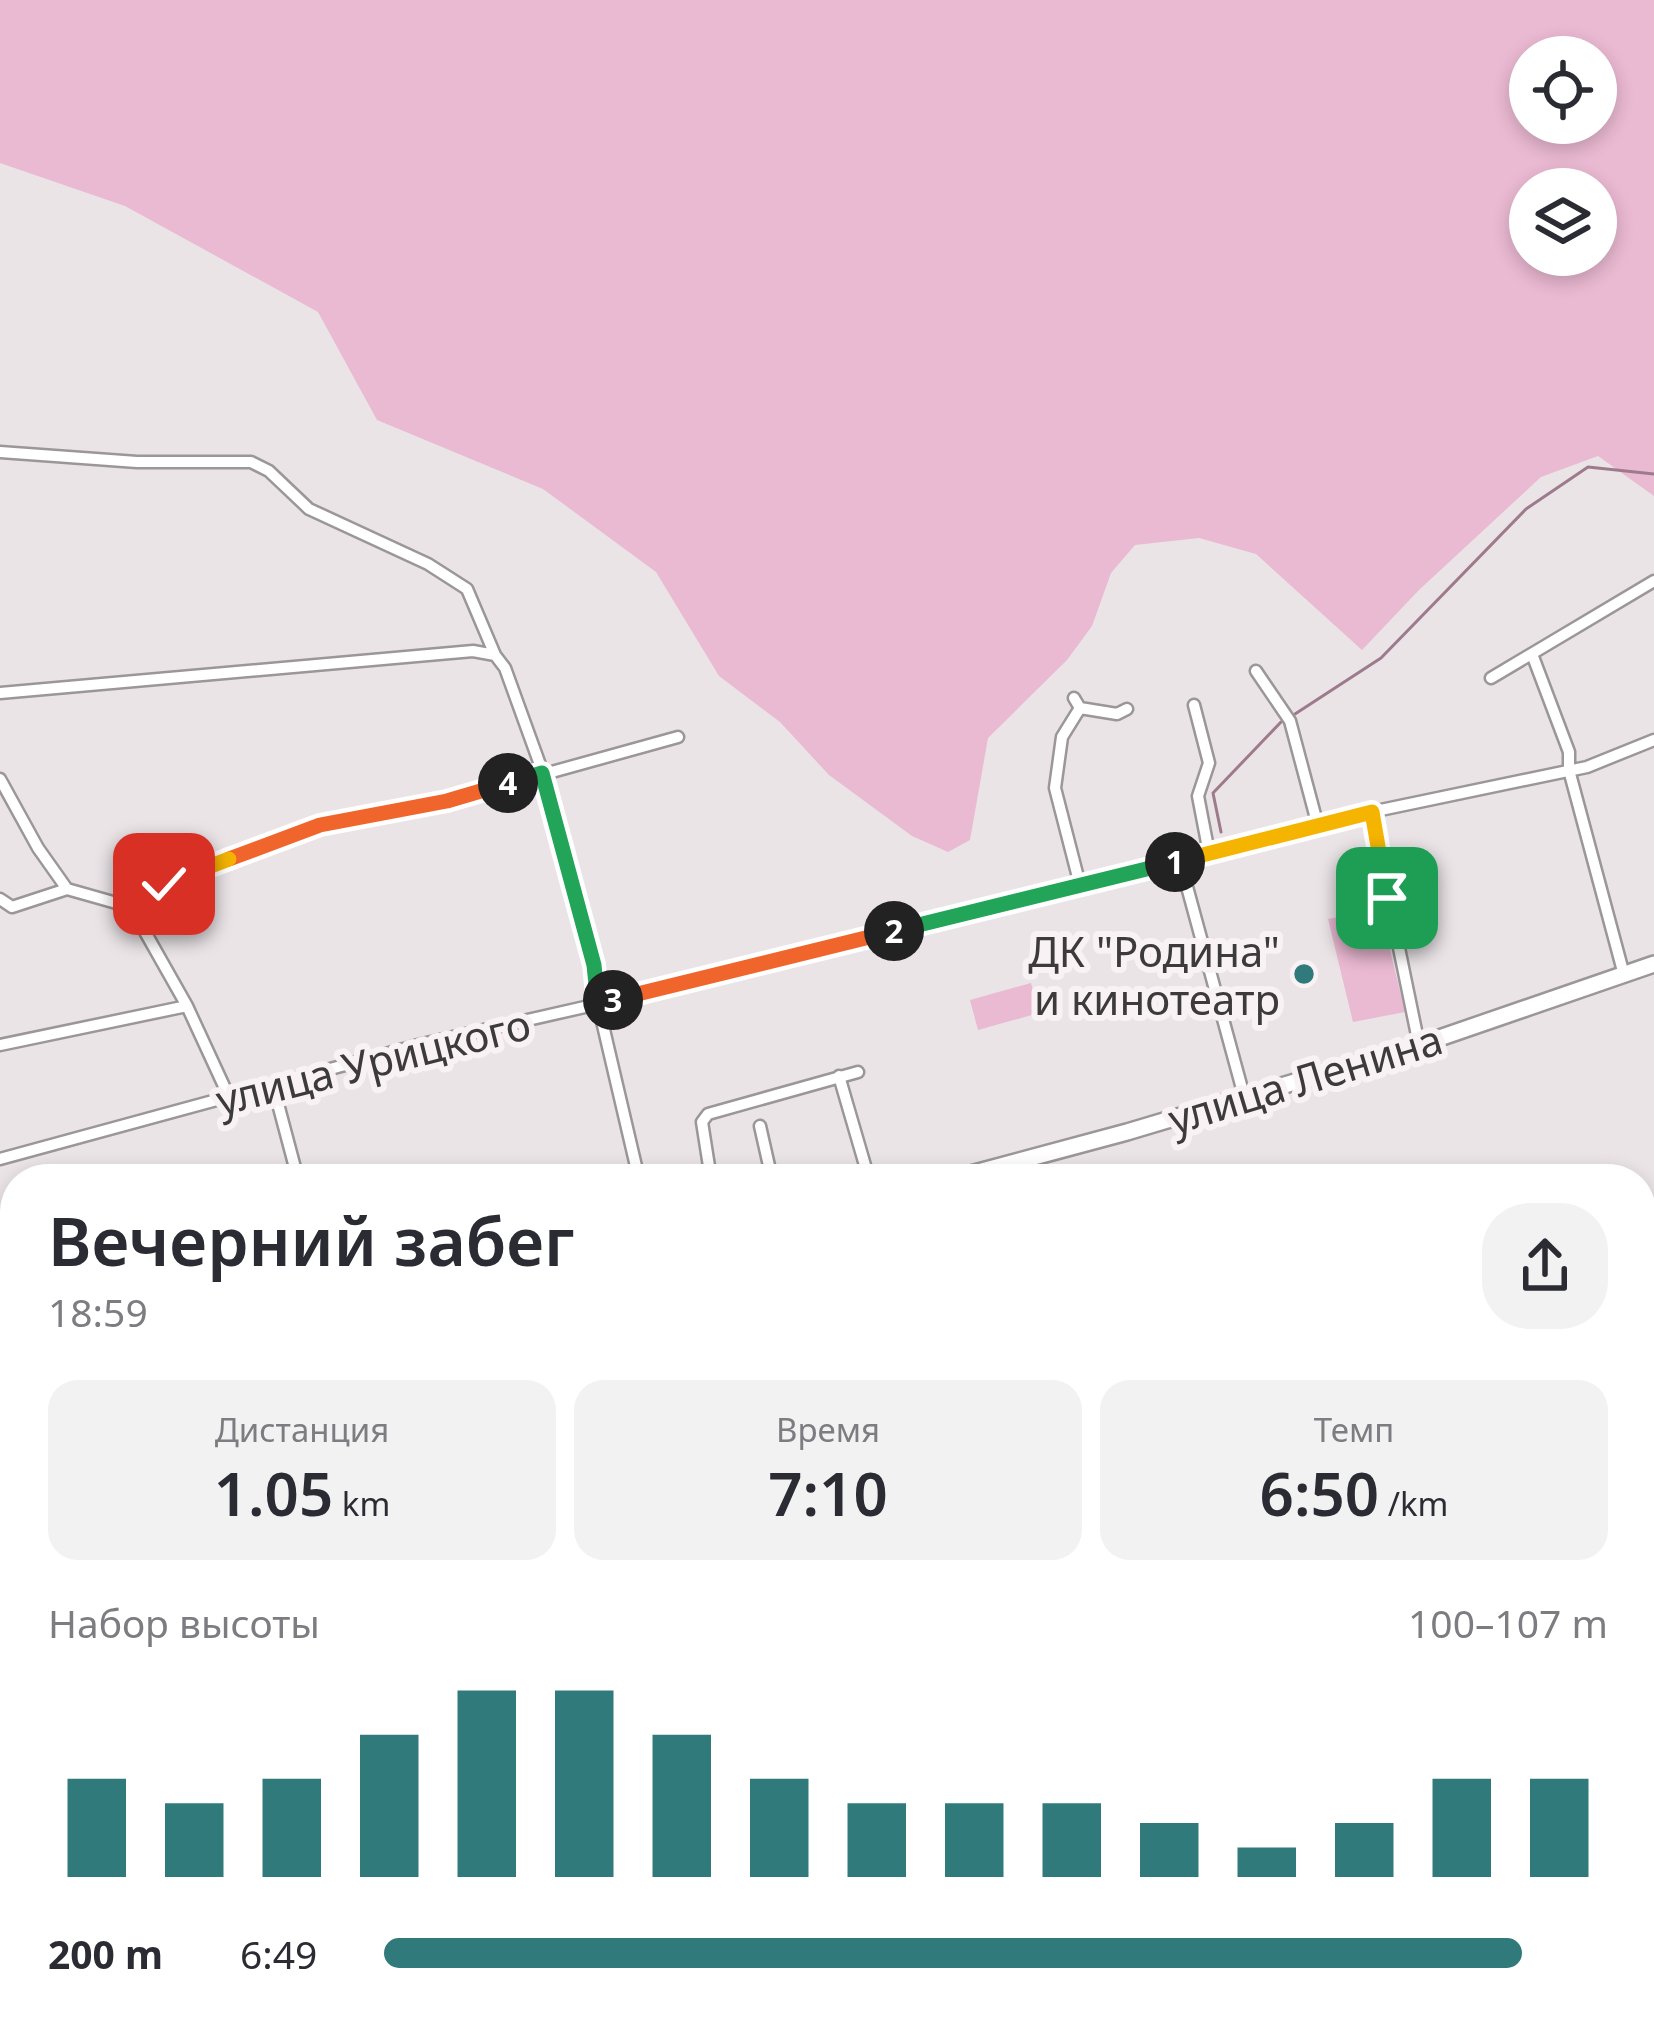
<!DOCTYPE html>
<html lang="ru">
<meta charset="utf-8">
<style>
:root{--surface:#fff;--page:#f2f2f3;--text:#2b2b33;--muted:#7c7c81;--accent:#317a7b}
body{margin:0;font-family:"Noto Sans",sans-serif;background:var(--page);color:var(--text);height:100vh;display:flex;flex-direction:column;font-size:45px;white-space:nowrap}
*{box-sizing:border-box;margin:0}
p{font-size:39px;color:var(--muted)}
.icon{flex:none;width:66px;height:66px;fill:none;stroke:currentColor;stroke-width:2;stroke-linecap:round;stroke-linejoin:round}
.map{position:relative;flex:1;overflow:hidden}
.sheet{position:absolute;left:0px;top:1164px;width:1656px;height:861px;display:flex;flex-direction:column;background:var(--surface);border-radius:48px 48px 0 0;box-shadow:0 6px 18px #0003}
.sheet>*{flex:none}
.buttons{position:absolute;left:1509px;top:36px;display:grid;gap:24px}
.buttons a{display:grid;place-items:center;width:108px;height:108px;border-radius:50%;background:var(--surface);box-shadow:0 6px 18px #0003;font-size:60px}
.pin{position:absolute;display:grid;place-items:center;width:102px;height:102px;color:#fff;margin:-51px;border-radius:24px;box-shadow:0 6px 18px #0006}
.km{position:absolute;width:60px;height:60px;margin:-30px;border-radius:50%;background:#222;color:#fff;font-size:33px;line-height:60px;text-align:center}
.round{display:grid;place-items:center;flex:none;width:126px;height:126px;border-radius:48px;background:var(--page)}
.headline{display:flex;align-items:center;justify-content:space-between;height:204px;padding:0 48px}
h1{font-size:66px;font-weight:600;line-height:90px}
.stats{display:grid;grid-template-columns:repeat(3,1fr);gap:18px;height:204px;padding:12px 48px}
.stats div{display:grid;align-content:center;border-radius:30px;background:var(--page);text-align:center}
.stats b{font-size:60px;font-weight:600}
.stats small{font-size:33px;font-weight:400}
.stats p{font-size:33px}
.chart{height:336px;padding:24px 48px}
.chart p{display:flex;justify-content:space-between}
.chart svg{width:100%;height:216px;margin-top:12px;stroke:var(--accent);stroke-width:6}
ul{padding:0 48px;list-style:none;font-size:39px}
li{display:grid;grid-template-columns:192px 144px 1fr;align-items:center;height:90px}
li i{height:30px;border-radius:15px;background:var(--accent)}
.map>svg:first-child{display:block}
.green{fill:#eab9d2;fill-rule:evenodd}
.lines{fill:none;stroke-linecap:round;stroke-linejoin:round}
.stream{stroke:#9d7b8c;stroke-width:3}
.minor-casing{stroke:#9b9698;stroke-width:15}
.secondary-casing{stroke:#9b9698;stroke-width:20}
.minor{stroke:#fff;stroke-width:10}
.secondary{stroke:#fff;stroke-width:15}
.rail-casing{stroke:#7a7678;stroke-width:8}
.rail{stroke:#f8f2f5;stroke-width:3;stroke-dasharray:9;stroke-linecap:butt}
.split-1-casing{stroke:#fff;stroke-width:24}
.split-2-casing{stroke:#fff;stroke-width:24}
.split-3-casing{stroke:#fff;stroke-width:24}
.split-4-casing{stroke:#fff;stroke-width:24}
.split-5-casing{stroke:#fff;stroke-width:24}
.split-6-casing{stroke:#fff;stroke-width:24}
.split-1{stroke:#f5b400;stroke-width:15}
.split-2{stroke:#22a559;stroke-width:15}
.split-3{stroke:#f0652b;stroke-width:15}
.split-4{stroke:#22a559;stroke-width:15}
.split-5{stroke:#f0652b;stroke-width:15}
.split-6{stroke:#f5b400;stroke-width:15}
.poi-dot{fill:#317a7b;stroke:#f8f2f5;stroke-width:4.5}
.labels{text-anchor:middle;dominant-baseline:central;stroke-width:12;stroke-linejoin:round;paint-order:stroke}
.poi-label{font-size:42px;fill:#3c3a3b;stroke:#f8f2f5;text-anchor:end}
.street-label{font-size:42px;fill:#3c3a3b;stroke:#f8f2f5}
</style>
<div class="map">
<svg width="1654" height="2023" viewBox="0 0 1654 2023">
<rect width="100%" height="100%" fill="#eae4e7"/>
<!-- green -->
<path class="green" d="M0 0H1654V496L1598 456 1541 477 1419 590 1362 650 1256 554 1199 538 1135 545 1111 573 1092 626 1067 660 988 738 970 840 948 852 912 836 829 775 780 722 719 676 656 572 543 489 377 420 318 312 125 206 0 163ZM1596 57V123H1530V57ZM1596 189V255H1530V189Z
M1380 909 1405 1012 1353 1022 1328 919Z
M1031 983 1039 1013 978 1030 970 1000Z"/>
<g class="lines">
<!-- stream -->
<path class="stream" d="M1295 714 1381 658 1526 509 1588 467 1654 474
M1221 832 1213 793 1281 722"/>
<!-- minor casing -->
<g class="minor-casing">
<path id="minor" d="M0 452 137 462H251L269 471 309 509 428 564 467 589 495 655 505 668 543 773 594 965 598 1004 639 1179
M1532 654 1569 752V770L1624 975
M1256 671 1290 721 1318 826
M1491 678 1654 581
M0 693 473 651 495 655
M1074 698 1080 708 1062 737 1055 788 1080 885
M1194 705 1209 763 1198 796 1209 853
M1080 708 1117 714 1127 709
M0 779 38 848 67 889 120 904 135 914 187 1006 229 1097
M1371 812 1419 1045
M1180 861 1244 1096
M0 899 12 907 67 889
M120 904 164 884 320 825 447 801 678 737
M0 1045 187 1006
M839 1076 869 1179
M273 1085 298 1179
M760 1126 772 1179
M0 1159 422 1044 598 1004 1371 812 1587 767 1654 740
M711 1179 702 1122 708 1114 858 1072
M0 1332 15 1329
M1641 1360 1654 1355
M1641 1940 1654 2005
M1102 2010 1104 2023
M1448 2010 1451 2023
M701 2023 789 2010"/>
</g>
<!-- secondary casing -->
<g class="secondary-casing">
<path id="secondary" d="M952 1179 1127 1132 1419 1045 1654 964
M1641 1232 1654 1228
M0 1597 15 1593"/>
</g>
<!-- minor -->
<use href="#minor" class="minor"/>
<!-- secondary -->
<use href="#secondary" class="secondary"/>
<!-- rail casing -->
<g class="rail-casing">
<path id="rail" d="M1641 1488 1654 1486
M1641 1510 1654 1507
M0 1836 15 1833
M0 1969 15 1967
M192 2023 247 2010"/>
</g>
<!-- rail -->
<use href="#rail" class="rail"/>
</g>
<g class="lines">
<!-- split-1 casing -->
<g class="split-1-casing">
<path id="split-1" d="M1175 862 1372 812 1387 898"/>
</g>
<!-- split-2 casing -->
<g class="split-2-casing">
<path id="split-2" d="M894 931 1175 862"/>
</g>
<!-- split-3 casing -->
<g class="split-3-casing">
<path id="split-3" d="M613 1000 894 931"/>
</g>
<!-- split-4 casing -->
<g class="split-4-casing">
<path id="split-4" d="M508 783 542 773 594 965 598 1004 613 1000"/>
</g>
<!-- split-5 casing -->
<g class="split-5-casing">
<path id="split-5" d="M229 859 320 825 447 801 508 783"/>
</g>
<!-- split-6 casing -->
<g class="split-6-casing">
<path id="split-6" d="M164 884 229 859"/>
</g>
<!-- split-1 -->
<use href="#split-1" class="split-1"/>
<!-- split-2 -->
<use href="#split-2" class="split-2"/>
<!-- split-3 -->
<use href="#split-3" class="split-3"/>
<!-- split-4 -->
<use href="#split-4" class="split-4"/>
<!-- split-5 -->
<use href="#split-5" class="split-5"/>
<!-- split-6 -->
<use href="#split-6" class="split-6"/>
</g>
<!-- markers -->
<circle class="poi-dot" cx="1304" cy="974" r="12"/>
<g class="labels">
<!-- poi labels -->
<g class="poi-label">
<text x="1280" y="950">ДК "Родина"<tspan x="1280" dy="48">и кинотеатр</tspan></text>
</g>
<!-- street labels -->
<g class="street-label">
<text transform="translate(373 1061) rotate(-14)">улица Урицкого</text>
<text transform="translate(1305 1078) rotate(-17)">улица Ленина</text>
</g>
</g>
</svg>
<div class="buttons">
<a><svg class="icon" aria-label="locate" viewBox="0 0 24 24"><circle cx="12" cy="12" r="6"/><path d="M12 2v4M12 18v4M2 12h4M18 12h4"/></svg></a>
<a><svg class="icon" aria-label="layers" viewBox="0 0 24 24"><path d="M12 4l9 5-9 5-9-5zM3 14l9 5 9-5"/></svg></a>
</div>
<div class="pin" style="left:1387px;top:898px;background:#1e9e55"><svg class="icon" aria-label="arrive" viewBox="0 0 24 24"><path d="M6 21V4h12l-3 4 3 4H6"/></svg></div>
<div class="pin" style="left:164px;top:884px;background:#d93025"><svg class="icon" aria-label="check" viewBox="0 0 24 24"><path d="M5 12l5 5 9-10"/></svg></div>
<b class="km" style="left:1175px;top:862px">1</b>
<b class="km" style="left:894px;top:931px">2</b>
<b class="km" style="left:613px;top:1000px">3</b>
<b class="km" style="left:508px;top:783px">4</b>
<section class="sheet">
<div class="headline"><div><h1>Вечерний забег</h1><p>18:59</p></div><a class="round"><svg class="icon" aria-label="share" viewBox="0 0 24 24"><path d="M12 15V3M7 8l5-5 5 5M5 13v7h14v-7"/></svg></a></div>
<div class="stats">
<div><p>Дистанция</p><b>1.05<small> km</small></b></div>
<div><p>Время</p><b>7:10</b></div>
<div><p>Темп</p><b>6:50<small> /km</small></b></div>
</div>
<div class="chart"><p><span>Набор высоты</span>100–107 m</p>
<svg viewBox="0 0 160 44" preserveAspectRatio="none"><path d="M5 44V24M15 44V29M25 44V24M35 44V15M45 44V6M55 44V6M65 44V15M75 44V24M85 44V29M95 44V29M105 44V29M115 44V33M125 44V38M135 44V33M145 44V24M155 44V24"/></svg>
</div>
<ul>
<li><b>200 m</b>6:49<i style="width:93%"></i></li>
</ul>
</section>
</div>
